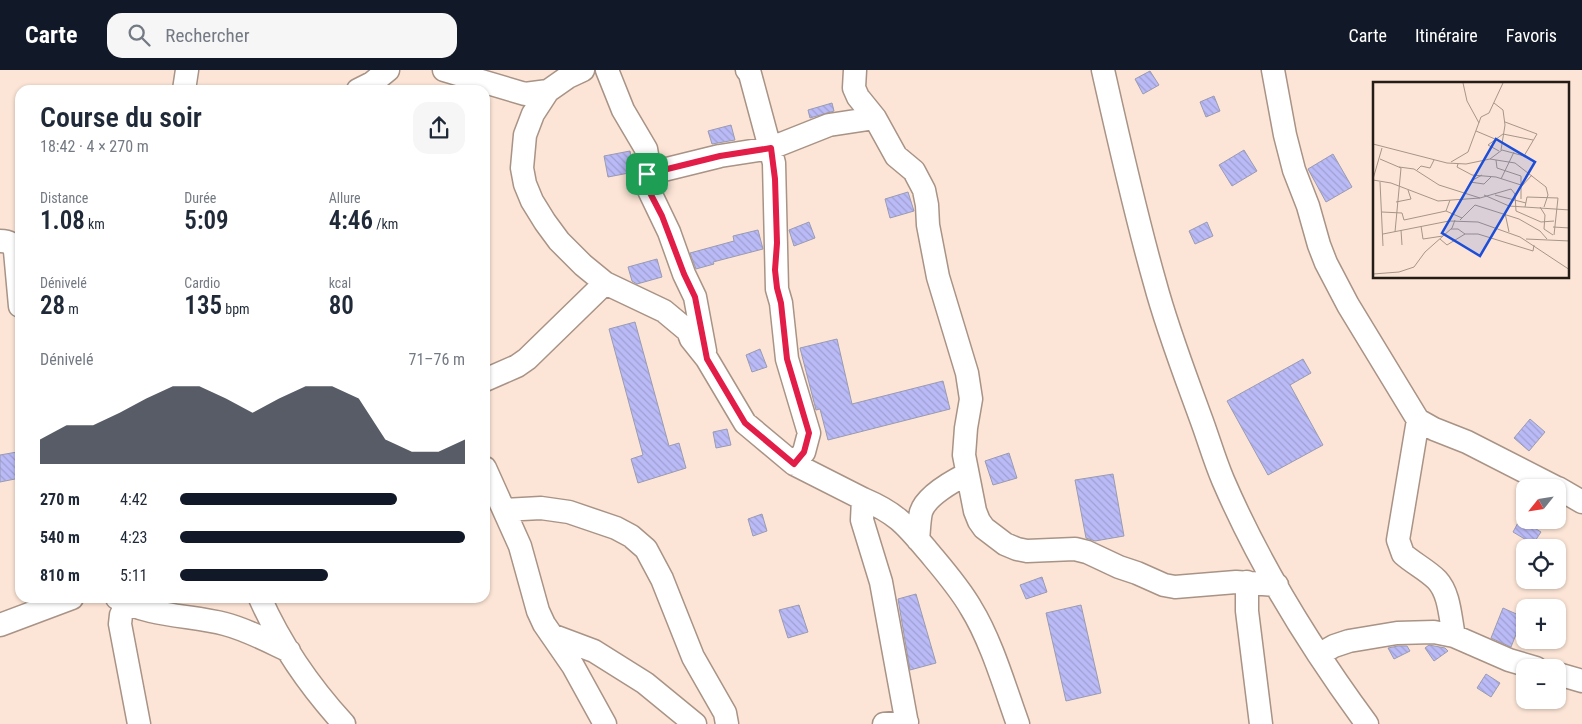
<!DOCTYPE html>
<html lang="fr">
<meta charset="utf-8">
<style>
:root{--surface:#fff;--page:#f6f6f7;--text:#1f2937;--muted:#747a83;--accent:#111827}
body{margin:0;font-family:"Roboto Condensed",sans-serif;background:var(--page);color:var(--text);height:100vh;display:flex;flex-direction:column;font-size:19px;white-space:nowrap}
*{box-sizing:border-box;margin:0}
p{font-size:16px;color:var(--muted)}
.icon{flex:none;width:28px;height:28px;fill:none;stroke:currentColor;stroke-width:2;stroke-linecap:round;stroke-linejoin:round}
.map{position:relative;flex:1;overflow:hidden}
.sheet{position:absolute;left:15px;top:15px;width:475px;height:518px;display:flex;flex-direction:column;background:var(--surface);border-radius:15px;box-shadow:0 1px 4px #0004}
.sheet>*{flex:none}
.needle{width:32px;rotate:240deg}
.buttons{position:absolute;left:1516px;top:409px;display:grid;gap:10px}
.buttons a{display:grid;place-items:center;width:50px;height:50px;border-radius:10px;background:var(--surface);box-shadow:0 1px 4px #0004;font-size:25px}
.pin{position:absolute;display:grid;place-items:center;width:42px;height:42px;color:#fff;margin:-21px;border-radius:10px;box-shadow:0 2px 8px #0006}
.round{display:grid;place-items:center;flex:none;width:52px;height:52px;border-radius:15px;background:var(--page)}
.summary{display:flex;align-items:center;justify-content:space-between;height:85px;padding:0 25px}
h1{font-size:28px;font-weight:600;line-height:38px}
.stats{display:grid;grid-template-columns:repeat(3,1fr);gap:8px;height:85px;padding:5px 25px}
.stats div{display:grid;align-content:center}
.stats b{font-size:25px;font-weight:600}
.stats small{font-size:14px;font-weight:400}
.stats p{font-size:14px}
.chart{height:140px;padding:10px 25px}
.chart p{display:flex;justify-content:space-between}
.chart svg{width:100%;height:90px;margin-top:5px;fill:var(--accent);opacity:.7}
ul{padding:0 25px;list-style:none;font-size:16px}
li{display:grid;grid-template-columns:80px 60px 1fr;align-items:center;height:38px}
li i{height:12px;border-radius:6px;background:var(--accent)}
header{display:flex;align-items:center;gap:30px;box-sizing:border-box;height:70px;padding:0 25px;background:var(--accent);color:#fff}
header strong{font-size:24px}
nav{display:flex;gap:28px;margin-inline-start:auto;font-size:18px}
.search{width:350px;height:45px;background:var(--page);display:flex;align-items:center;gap:12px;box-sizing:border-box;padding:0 18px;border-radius:15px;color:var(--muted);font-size:19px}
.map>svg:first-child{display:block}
.building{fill:url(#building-back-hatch);stroke:#9a9bb1}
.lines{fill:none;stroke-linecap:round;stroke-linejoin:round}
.street-casing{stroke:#a89386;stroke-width:25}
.street{stroke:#fff;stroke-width:22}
.route-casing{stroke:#fff;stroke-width:10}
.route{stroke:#e11d48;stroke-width:6}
.inset-road{fill:none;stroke:#a69589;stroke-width:1}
.view{fill:#1d4ed8;fill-opacity:0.15;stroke:#1d4ed8;stroke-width:2.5}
.inset-edge{fill:none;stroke:#241c16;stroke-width:2.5}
</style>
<header>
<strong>Carte</strong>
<div class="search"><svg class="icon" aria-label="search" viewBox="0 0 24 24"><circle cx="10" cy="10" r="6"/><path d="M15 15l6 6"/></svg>Rechercher</div>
<nav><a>Carte</a><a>Itinéraire</a><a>Favoris</a></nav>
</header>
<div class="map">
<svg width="1582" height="654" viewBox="0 0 1582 654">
<defs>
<pattern id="building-back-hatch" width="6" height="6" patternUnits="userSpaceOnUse" patternTransform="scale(1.25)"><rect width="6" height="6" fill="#babaf7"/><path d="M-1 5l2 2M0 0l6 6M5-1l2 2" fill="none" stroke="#a09fd3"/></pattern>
</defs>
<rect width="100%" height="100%" fill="#fce5d6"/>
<!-- building -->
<path class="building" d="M1150 1 1159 15 1143 24 1135 9Z
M1214 26 1220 41 1206 47 1200 32Z
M832 33 834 41 810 48 808 40Z
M731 55 735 70 712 74 708 61Z
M1244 80 1257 101 1232 116 1219 95Z
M630 81 634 102 608 107 604 86Z
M1333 84 1352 117 1326 132 1308 99Z
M908 122 914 141 890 148 885 129Z
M809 152 815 168 794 176 789 160Z
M1207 152 1213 166 1195 174 1189 161Z
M758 160 763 179 713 192 714 194 696 199 690 183 734 171 733 166Z
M657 189 662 207 637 214 632 211 628 197Z
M635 252 669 376 679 373 686 398 638 413 631 389 643 385 609 259Z
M837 269 852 334 943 311 950 339 828 370 820 339 816 340 800 278Z
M760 279 767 297 752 302 746 285Z
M1303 289 1311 303 1290 315 1323 375 1268 405 1227 331Z
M1530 349 1545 362 1529 381 1514 368Z
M727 359 731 375 716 378 713 362Z
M17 382 20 408 0 412V385Z
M1009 383 1017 408 993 415 985 391Z
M1113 404 1124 466 1095 471 1086 468 1075 410Z
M762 444 767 461 753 466 748 449Z
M1520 449 1541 462 1533 474 1513 462Z
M1042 507 1047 522 1026 529 1020 515Z
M916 524 936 593 910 600 898 529Z
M799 535 808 562 788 568 779 540Z
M1081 535 1101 623 1066 631 1046 543Z
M1503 538 1523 547 1511 577 1491 568Z
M1429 575 1445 578 1448 581 1434 591 1425 578Z
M1398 576H1407L1410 581 1394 589 1388 578Z
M1486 604 1500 613 1491 627 1477 618Z"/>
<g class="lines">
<!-- street casing -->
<g class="street-casing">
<path id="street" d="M444 0 525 24 548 21
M583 0 568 7 548 21 533 44 525 65 522 98 525 114 532 131 545 152 559 171 583 195 605 213 664 241 688 261 691 269 707 289 745 353 794 394 863 429 862 450 881 512 907 654
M607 0 623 40 646 79 649 96 646 114 669 162 684 204 695 227 705 281
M747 0 750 4 774 93 777 219 781 233 787 289 809 363 804 382 794 394
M855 0 854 18 858 27 875 48 896 86 914 101 924 120 927 135 928 155 938 207 967 303 971 329 966 358 964 385 975 441 979 451 984 458 1005 474 1017 479 1027 481 1075 479 1087 482 1119 497 1137 503 1164 515 1175 517 1236 512 1277 515
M1103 0C1119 71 1135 143 1155 213 1167 258 1184 302 1200 346 1208 367 1214 389 1223 410 1260 496 1311 578 1367 654
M1273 0 1285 65 1294 100 1308 136 1319 175 1326 193 1348 235 1418 350 1434 359 1467 372 1557 418
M184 20 187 0
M358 20 372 13 388 0
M647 104 720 86 771 78 829 55 875 48
M0 171C9 171 12 173 15 181L20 236
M485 310 517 296 527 289 605 213
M1418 350 1398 470 1403 484C1413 493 1427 500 1437 510 1450 524 1450 548 1454 566
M485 398 520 476 538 541 544 554 573 596 605 654
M1558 418 1582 432
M863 429C896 443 905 454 927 480 942 498 959 517 971 538 991 570 1005 618 1018 654
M504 440 541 438 569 442 616 458 631 466 646 479 662 509 693 587 725 643 727 654
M918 470C919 461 919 451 921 442 926 426 953 411 967 404
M1247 512V541L1261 654
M117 528C149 547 191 545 225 554 248 560 268 571 289 581
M260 528C280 573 311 618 344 654
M127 533 121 545 120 554 139 654
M0 555 72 528
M554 566 594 581 645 613 695 654
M1320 584 1334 576 1349 571 1397 563 1434 562 1454 566 1509 590 1536 598
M1558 604 1582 611
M884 654 907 652"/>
</g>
<!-- street -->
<use href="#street" class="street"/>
</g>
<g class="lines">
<!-- route casing -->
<g class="route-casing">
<path id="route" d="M771 78 775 109 777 173 775 200 777 218 781 233 787 289 809 363 804 382 794 394 745 353 707 289 695 227 684 204 662 146 648 119 646 114 647 104 720 86Z"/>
</g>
<!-- route -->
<use href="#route" class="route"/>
</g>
<!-- overview -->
<g transform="translate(1373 12)">
<rect width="196" height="196" fill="#fce5d6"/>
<path class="inset-road" d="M90 1 94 19 106 41M121 21 130 28 132 43 128 68M103 49 122 57M0 62 74 81 93 82 117 77 142 81 173 105 175 113 171 125M126 69 115 63 130 52 160 58M7 77 28 86 22 150M117 77 129 68 151 74 164 52 132 40M123 78 124 86 148 94V117M78 80 95 70 108 35 116 31 130 1M85 82 84 85 99 93 123 95 148 103M26 85 41 87 66 103 107 116 138 107 142 112 143 129 168 140 181 139M44 88 48 84 57 86 61 78M0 97 9 66M128 97 141 70M0 98 18 101 65 119 107 116M7 100 10 164M97 100 111 102 118 95M148 105 159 93M92 111 98 99 109 93M111 113 136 124 197 128M122 113 153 121M23 120 38 117 35 108M152 125 154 115 185 116 181 153M167 125 172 133 171 147 180 153M73 129 89 136M9 130 29 131 31 138 73 129 77 118M132 131 136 150M87 138 102 123 146 137 167 149 174 157M48 144 50 157 70 154M180 145 197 146M78 147H85L92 152M28 148 29 163M10 152 76 139 105 140 147 155 197 188M67 157 74 163 92 152H105L160 169 161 163M153 157 197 159M0 192 26 190 41 185 52 170 79 146 82 138"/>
<path class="view" d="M123 57 162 80 107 174 69 151Z"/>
<rect width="196" height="196" class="inset-edge"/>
</g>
</svg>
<div class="buttons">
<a><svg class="needle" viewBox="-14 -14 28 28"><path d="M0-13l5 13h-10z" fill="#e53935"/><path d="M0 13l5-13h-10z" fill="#747a83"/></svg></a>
<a><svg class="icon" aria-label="locate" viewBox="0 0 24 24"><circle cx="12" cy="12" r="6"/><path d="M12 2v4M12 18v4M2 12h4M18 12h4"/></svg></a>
<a>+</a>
<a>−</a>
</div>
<div class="pin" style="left:647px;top:104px;background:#1e9e55"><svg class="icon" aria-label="arrive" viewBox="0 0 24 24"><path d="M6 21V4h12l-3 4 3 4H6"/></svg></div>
<section class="sheet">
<div class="summary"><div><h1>Course du soir</h1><p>18:42 · 4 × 270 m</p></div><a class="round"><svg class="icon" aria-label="share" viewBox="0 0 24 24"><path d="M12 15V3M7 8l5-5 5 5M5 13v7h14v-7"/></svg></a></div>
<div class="stats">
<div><p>Distance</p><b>1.08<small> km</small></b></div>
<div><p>Durée</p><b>5:09</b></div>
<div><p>Allure</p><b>4:46<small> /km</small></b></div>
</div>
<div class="stats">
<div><p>Dénivelé</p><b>28<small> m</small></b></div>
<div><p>Cardio</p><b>135<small> bpm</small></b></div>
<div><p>kcal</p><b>80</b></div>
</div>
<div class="chart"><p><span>Dénivelé</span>71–76 m</p>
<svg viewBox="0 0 160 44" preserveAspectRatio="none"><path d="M0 44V32L10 25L20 25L30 19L40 12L50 6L60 6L70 12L80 19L90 12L100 6L110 6L120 12L130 32L140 38L150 38L160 32V44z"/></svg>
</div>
<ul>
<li><b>270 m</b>4:42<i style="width:76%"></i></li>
<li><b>540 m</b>4:23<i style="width:100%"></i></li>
<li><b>810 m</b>5:11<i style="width:52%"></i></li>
</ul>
</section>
</div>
